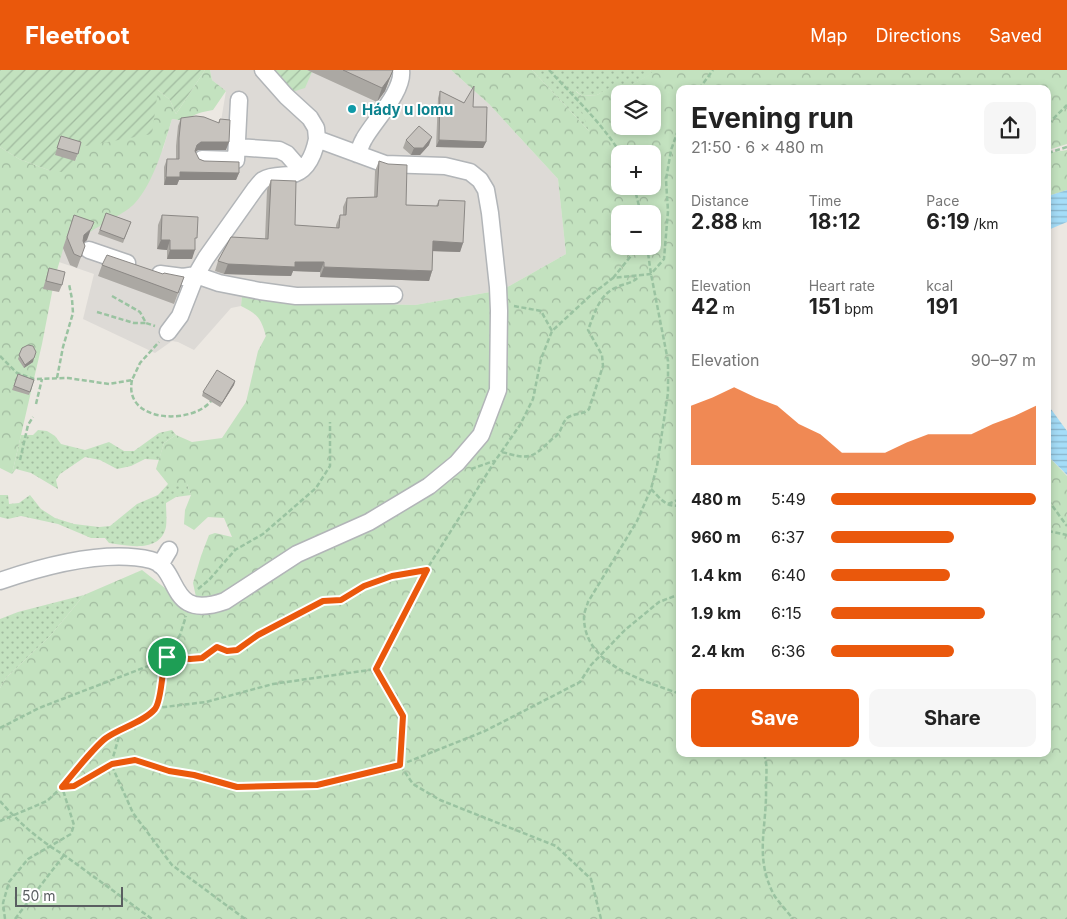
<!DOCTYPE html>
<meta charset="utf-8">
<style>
:root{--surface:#fff;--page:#f6f6f6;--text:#222;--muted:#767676;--accent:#ea580c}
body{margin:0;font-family:Inter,sans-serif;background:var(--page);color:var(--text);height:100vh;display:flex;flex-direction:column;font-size:19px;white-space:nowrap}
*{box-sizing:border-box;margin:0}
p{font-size:16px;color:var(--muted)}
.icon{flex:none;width:28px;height:28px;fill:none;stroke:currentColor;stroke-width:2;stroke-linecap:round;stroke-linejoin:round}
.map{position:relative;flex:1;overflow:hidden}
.side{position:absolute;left:676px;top:15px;width:375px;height:672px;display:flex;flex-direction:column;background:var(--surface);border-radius:10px;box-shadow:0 2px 8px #0003}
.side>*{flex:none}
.controls{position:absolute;left:611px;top:15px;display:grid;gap:10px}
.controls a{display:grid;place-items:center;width:50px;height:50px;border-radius:10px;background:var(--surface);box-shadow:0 2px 8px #0003;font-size:25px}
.scale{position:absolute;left:15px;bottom:12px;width:108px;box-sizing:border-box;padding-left:5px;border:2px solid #5a5e61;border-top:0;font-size:14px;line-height:18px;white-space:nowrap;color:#5a5e61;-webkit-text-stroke:4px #fff;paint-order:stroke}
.pin{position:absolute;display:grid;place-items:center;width:42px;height:42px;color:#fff;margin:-21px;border:2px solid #fff;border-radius:50%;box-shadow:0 1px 5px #0007}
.round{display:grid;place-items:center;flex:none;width:52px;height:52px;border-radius:10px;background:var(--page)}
.head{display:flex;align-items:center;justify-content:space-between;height:85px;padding:0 15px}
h1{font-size:28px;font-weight:700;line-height:38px}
.metrics{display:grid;grid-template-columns:repeat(3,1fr);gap:8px;height:85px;padding:5px 15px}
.metrics div{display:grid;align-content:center}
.metrics b{font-size:21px;font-weight:700}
.metrics small{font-size:14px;font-weight:400}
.metrics p{font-size:14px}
.chart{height:140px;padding:10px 15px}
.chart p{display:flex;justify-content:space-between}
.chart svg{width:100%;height:90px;margin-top:5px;fill:var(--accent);opacity:.7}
.action{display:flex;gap:10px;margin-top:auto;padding:10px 15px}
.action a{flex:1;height:58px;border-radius:10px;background:var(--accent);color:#fff;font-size:20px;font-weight:700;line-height:58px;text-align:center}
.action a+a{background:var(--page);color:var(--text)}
ul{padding:0 15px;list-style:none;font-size:16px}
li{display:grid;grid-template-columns:80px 60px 1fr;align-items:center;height:38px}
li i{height:12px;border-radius:6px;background:var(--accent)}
header{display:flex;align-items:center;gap:30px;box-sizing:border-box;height:70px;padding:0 25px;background:var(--accent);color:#fff}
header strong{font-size:24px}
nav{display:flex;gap:28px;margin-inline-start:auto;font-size:18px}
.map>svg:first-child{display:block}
.industrial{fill:#dddad6}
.grass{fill:url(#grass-dots)}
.forest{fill:url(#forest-crowns);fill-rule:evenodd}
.garden{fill:url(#garden-furrows)}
.water{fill:url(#water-rules)}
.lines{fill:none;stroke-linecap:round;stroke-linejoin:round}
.minor-casing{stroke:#b2b5b8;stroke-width:19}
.path{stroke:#9ac3a1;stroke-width:2.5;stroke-dasharray:5 2.5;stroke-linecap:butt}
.minor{stroke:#fff;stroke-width:16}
.wall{fill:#aba8a3}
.shaded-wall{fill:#8b8885}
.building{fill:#c7c3be;stroke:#8b8885}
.route-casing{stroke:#fff;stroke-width:10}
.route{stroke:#ea580c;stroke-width:6}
.culture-dot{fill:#0f9aa8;stroke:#fff;stroke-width:2}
.labels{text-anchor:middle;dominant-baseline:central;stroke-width:4;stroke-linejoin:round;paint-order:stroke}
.culture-label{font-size:15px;font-weight:bold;fill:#0d838f;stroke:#fff;text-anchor:start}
</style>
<header>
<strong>Fleetfoot</strong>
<nav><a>Map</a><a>Directions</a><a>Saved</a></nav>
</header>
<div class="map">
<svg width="1067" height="849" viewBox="0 0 1067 849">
<defs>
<pattern id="grass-dots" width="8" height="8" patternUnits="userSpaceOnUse" patternTransform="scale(1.25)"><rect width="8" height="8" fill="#c3e2bf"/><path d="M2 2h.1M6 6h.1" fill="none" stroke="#a1ba9f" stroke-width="1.8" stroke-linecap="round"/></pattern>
<pattern id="forest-crowns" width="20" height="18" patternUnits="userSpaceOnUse" patternTransform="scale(1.25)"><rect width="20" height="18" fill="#c3e2bf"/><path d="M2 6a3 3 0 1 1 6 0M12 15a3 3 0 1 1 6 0" fill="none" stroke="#a1ba9f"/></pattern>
<pattern id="garden-furrows" width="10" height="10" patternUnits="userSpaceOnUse" patternTransform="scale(1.25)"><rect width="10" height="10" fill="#c3e2bf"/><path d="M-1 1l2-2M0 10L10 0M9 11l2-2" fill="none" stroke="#a1ba9f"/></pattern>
<pattern id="water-rules" width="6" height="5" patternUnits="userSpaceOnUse" patternTransform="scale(1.25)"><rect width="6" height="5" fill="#a5ddf8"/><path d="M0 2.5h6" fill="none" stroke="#89b6cc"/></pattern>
</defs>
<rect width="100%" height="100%" fill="#ece8e2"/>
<!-- industrial -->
<path class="industrial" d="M210 0H272L312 3 307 0H451L489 34 558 109 566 184 502 220 415 235 300 232 242 225 241 236 231 238 194 280 178 272 172 271 155 283 83 249 94 204 59 192 70 156 163 79 172 49 220 57 226 21 212 10Z"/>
<!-- grass -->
<path class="grass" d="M532 0H650L653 3 619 22 612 17 597 25 582 26 576 21 590 62Z
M38 360 47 361 55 366 61 374 85 380 109 372 124 381H134L159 363 172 360 176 365 164 373 159 390 145 389 131 396 117 399 100 390 85 387 60 404 56 410 58 419 31 403 16 399 12 404 21 365H33Z
M177 413 187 414 191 425 176 427 166 433C166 440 167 449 166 457 160 483 129 476 109 473L105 468H91L58 454 21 446 8 449 0 447V425H8L9 434 19 433 30 425 41 439 55 448 74 454 99 457 110 456 137 434 158 425 168 414Z
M84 525 51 565 6 608 0 618V549L18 542Z"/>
<!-- forest -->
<path class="forest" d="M205 0H210L212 10 226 21 213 40C202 42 195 43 186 51L172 49C164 75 154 112 135 133 126 143 102 154 90 162L70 156 55 207 42 274 12 404 0 398V77L19 89 51 101 76 90 80 77 158 20 170 30 176 44Z
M451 0H532L589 61 574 20 582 26 597 25 612 16 619 22 652 3 650 0H1067V74L1048 80V19H680V684H1048V386L1067 406V849H0V618L6 608 51 565 84 525 142 500 170 522 202 539 209 527H196L193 513 201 486 209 465 215 463 232 467 224 448 208 447 194 460 184 454 185 440 191 425 187 414H168L156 399 164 373 176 365 192 372 222 368 246 332 258 281 266 266C261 249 258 244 241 236L242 225 300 232 415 235 502 220 566 184 558 109 489 34ZM620 24H652V56H620ZM620 84H652V116H620ZM620 144H652V176H620Z
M1067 80V120L1048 126V83Z"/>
<!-- garden -->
<path class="garden" d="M0 0H205L176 44 170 30 158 20 152 64 80 77 76 90 62 102 51 101 19 89 0 77Z
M272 0H307L312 2 305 18 292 22Z"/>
<!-- water -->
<path class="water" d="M1067 120V152L1048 160V126Z
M1048 335 1067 361V405L1048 386Z"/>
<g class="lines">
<!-- minor casing -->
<g class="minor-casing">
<path id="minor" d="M237 77 279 80 287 84 301 100
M357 84C360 79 361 74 364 69 374 51 404 21 401 0
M202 89 236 90 239 30
M89 180 127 193
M160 204 183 207 196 205 219 213 260 221 296 226 394 225
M168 262 180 246 196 205 206 188 255 119C257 117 260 112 263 110 271 105 281 106 290 105 307 102 314 84 317 69
M160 495 169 480
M0 511C44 496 105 479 151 490 182 498 166 552 225 531L297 484 369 452 429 416 457 393 481 365 498 320 499 241 498 217 490 143 486 120 480 110 470 102 445 96 385 94 317 69 316 58 310 48 286 26 263 0"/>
</g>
<!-- path -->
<path class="path" d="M549 0C574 27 601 52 621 84
M699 19 713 0
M1048 54 1067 35
M1048 83 1067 77
M634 116 641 144
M647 176 651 204 668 291V323L657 396 651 419 637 451 588 532C587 536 584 542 584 547 584 596 644 610 680 624
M613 208 639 176
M112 226 140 242 146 253 155 256
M514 236 541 241 552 261
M97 242 134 253H146
M0 286 17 303 34 309 68 308 109 314 132 310 140 293 159 272
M57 308 63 277 73 243 72 229 69 214
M132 310C123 353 192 355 211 331
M36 334 42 309
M502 382C528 389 531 390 551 370 553 368 556 367 557 365 562 360 562 353 567 348 574 343 583 345 589 339L603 296 602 285 588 260C594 245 599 225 615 218 624 213 633 214 639 206
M20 390 28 355 33 347
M471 399 494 391
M651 419C659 427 667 439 680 435
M1048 430 1067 456
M668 434 680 429
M1048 461 1067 465
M198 519 209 510 235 480 263 464 316 418 330 396V352
M167 587 190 589 202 587 217 577 227 581 237 580 258 565 323 531 341 529 364 516 392 506 427 500
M156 638 161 619 164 590 180 565 186 546
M0 658 39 638 164 590
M121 660 111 694 133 743 172 795 245 849
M764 684C768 695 766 707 766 718 767 758 754 787 774 825 779 833 787 841 793 849
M0 731C18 752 40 771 64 785L152 849
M0 751 47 731 62 717 104 669 121 658 133 654 156 638 206 632 273 614 376 599
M5 849 3 833 9 812 28 789 71 764 74 755 62 717 74 716 111 694 135 690 169 701 194 705 237 717 317 715 400 695 485 661 580 612 591 595 625 560 659 532 680 524
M15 849 64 785
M601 849 591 809 556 776 440 730 413 714 400 695 403 646 376 599 430 494 495 391 520 355 533 329 541 289 552 261 591 225 613 208 651 204 664 189 668 141 666 110 671 80 680 55"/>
<!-- minor -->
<use href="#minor" class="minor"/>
</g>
<!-- wall -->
<path class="wall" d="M307 0H393L385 21 377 32Z
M440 21 473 37 486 72 483 78 436 77 438 28Z
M181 48 218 53 220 49 226 80H198L195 82 199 89 239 103 236 110H179L177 115H164V97L167 89H176V76L178 56Z
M61 66 81 72 75 91 55 85Z
M406 70 429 75 420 85H411L403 78Z
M379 91 406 135 436 136 439 130 463 173 460 182 433 181 432 201 429 211 320 207V202L293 201 291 206 224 204 215 201 218 191 265 169 267 120 271 110 295 155 336 158V155L340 145H343V137L347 128 374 127 375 101Z
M106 143 131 152 123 173 98 164Z
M74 145 87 170 84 173 85 176 77 198 70 195 63 178Z
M162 145 195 172 192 189H167V180L157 179 158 155Z
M102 195 163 204 184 207 174 234 98 206Z
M49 198 62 215 59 222 43 219Z
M22 278 33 292 24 298 18 289Z
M18 304 34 310 29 325 12 320Z
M235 311 234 315 220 337 202 326 203 322Z"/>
<!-- shaded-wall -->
<path class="shaded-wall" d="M393 0 385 21 377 32 382 18Z
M432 67 429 75 420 85H411L414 78Z
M439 70 486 72 483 78 436 77Z
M201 72H229L226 80H198L194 83 197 75Z
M180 102 239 103 236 110H179L177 115H164L166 107Z
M91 159 87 170 80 176 84 165Z
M161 170H170L167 180 157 179Z
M433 171 463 173 460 182 430 181Z
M170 180H195L192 189H167Z
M295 192H324L320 202 293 201 291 206 224 204 228 194Z
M324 197 432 201 429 211 320 207Z
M34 288 33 292 24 298 25 295Z
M235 311 234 315 220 337 222 333Z"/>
<!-- building -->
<path class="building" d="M343 0H393L390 7 382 18Z
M474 16 473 37H487L486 72 439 70 440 21 464 33Z
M196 46 204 47 219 53 220 49 230 50 229 72H201L197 75 195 81 199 89 204 91 239 92V103L180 102V107H166L167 89H179V68L181 48Z
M419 56 432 67 423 78H414L406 70Z
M61 66 81 72 78 84 57 78Z
M379 91 388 94 407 95 406 135 438 136 439 130 465 131 463 173 433 171 432 201 324 197V192H295V197L228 194 218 191 231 167 268 169 271 110 296 111 295 155 339 158 340 145H346L347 128 377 127Z
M106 143 131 152 124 169 100 160Z
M74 145 94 152 91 159 84 165 83 171 85 176 81 187 74 184 67 167Z
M162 145 198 147 197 168H195V180H170V170H161Z
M107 185 163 204 164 203 184 207 178 223 102 195Z
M49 198 65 202 62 215 46 211Z
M28 275 33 276 36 282 34 288 25 295 19 285 22 278Z
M217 300 235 311 222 333 203 322Z
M18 304 34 310 30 322 14 316Z"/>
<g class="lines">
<!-- route casing -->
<g class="route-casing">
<path id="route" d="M427 500 376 599 403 646 400 695 317 715 237 717 194 705 169 701 135 690 112 694 74 716 62 717C74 703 93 678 106 668 120 658 144 652 155 639 161 631 163 601 164 590L167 587 190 589 202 588 217 577 227 581 237 580 258 565 323 531 341 530 364 516 392 506Z"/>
</g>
<!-- route -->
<use href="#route" class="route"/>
</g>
<!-- markers -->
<circle class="culture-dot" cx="352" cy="39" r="5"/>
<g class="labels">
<!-- culture labels -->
<g class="culture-label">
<text x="362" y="39">Hády u lomu</text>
</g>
</g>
</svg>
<div class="controls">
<a><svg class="icon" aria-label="layers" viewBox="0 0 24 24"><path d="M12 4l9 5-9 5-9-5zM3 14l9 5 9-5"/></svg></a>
<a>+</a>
<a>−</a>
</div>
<div class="scale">50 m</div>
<div class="pin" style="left:167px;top:587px;background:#1e9e55"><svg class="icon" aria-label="arrive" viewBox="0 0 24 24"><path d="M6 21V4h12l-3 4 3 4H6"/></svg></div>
<section class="side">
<div class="head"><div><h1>Evening run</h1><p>21:50 · 6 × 480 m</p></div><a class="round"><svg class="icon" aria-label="share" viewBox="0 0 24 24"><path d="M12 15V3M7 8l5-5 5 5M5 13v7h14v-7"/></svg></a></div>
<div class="metrics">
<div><p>Distance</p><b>2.88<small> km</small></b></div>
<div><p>Time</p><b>18:12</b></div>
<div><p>Pace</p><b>6:19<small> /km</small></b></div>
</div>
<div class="metrics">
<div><p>Elevation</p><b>42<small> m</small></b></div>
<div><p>Heart rate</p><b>151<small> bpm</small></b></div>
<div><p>kcal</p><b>191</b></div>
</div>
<div class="chart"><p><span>Elevation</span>90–97 m</p>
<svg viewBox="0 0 160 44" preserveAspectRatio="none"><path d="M0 44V15L10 11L20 6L30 11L40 15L50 24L60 29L70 38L80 38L90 38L100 33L110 29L120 29L130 29L140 24L150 20L160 15V44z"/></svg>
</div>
<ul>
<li><b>480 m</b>5:49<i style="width:100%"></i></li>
<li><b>960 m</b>6:37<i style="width:60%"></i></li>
<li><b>1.4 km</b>6:40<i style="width:58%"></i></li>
<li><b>1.9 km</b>6:15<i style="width:75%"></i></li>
<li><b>2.4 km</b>6:36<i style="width:60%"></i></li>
</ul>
<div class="action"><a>Save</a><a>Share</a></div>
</section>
</div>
